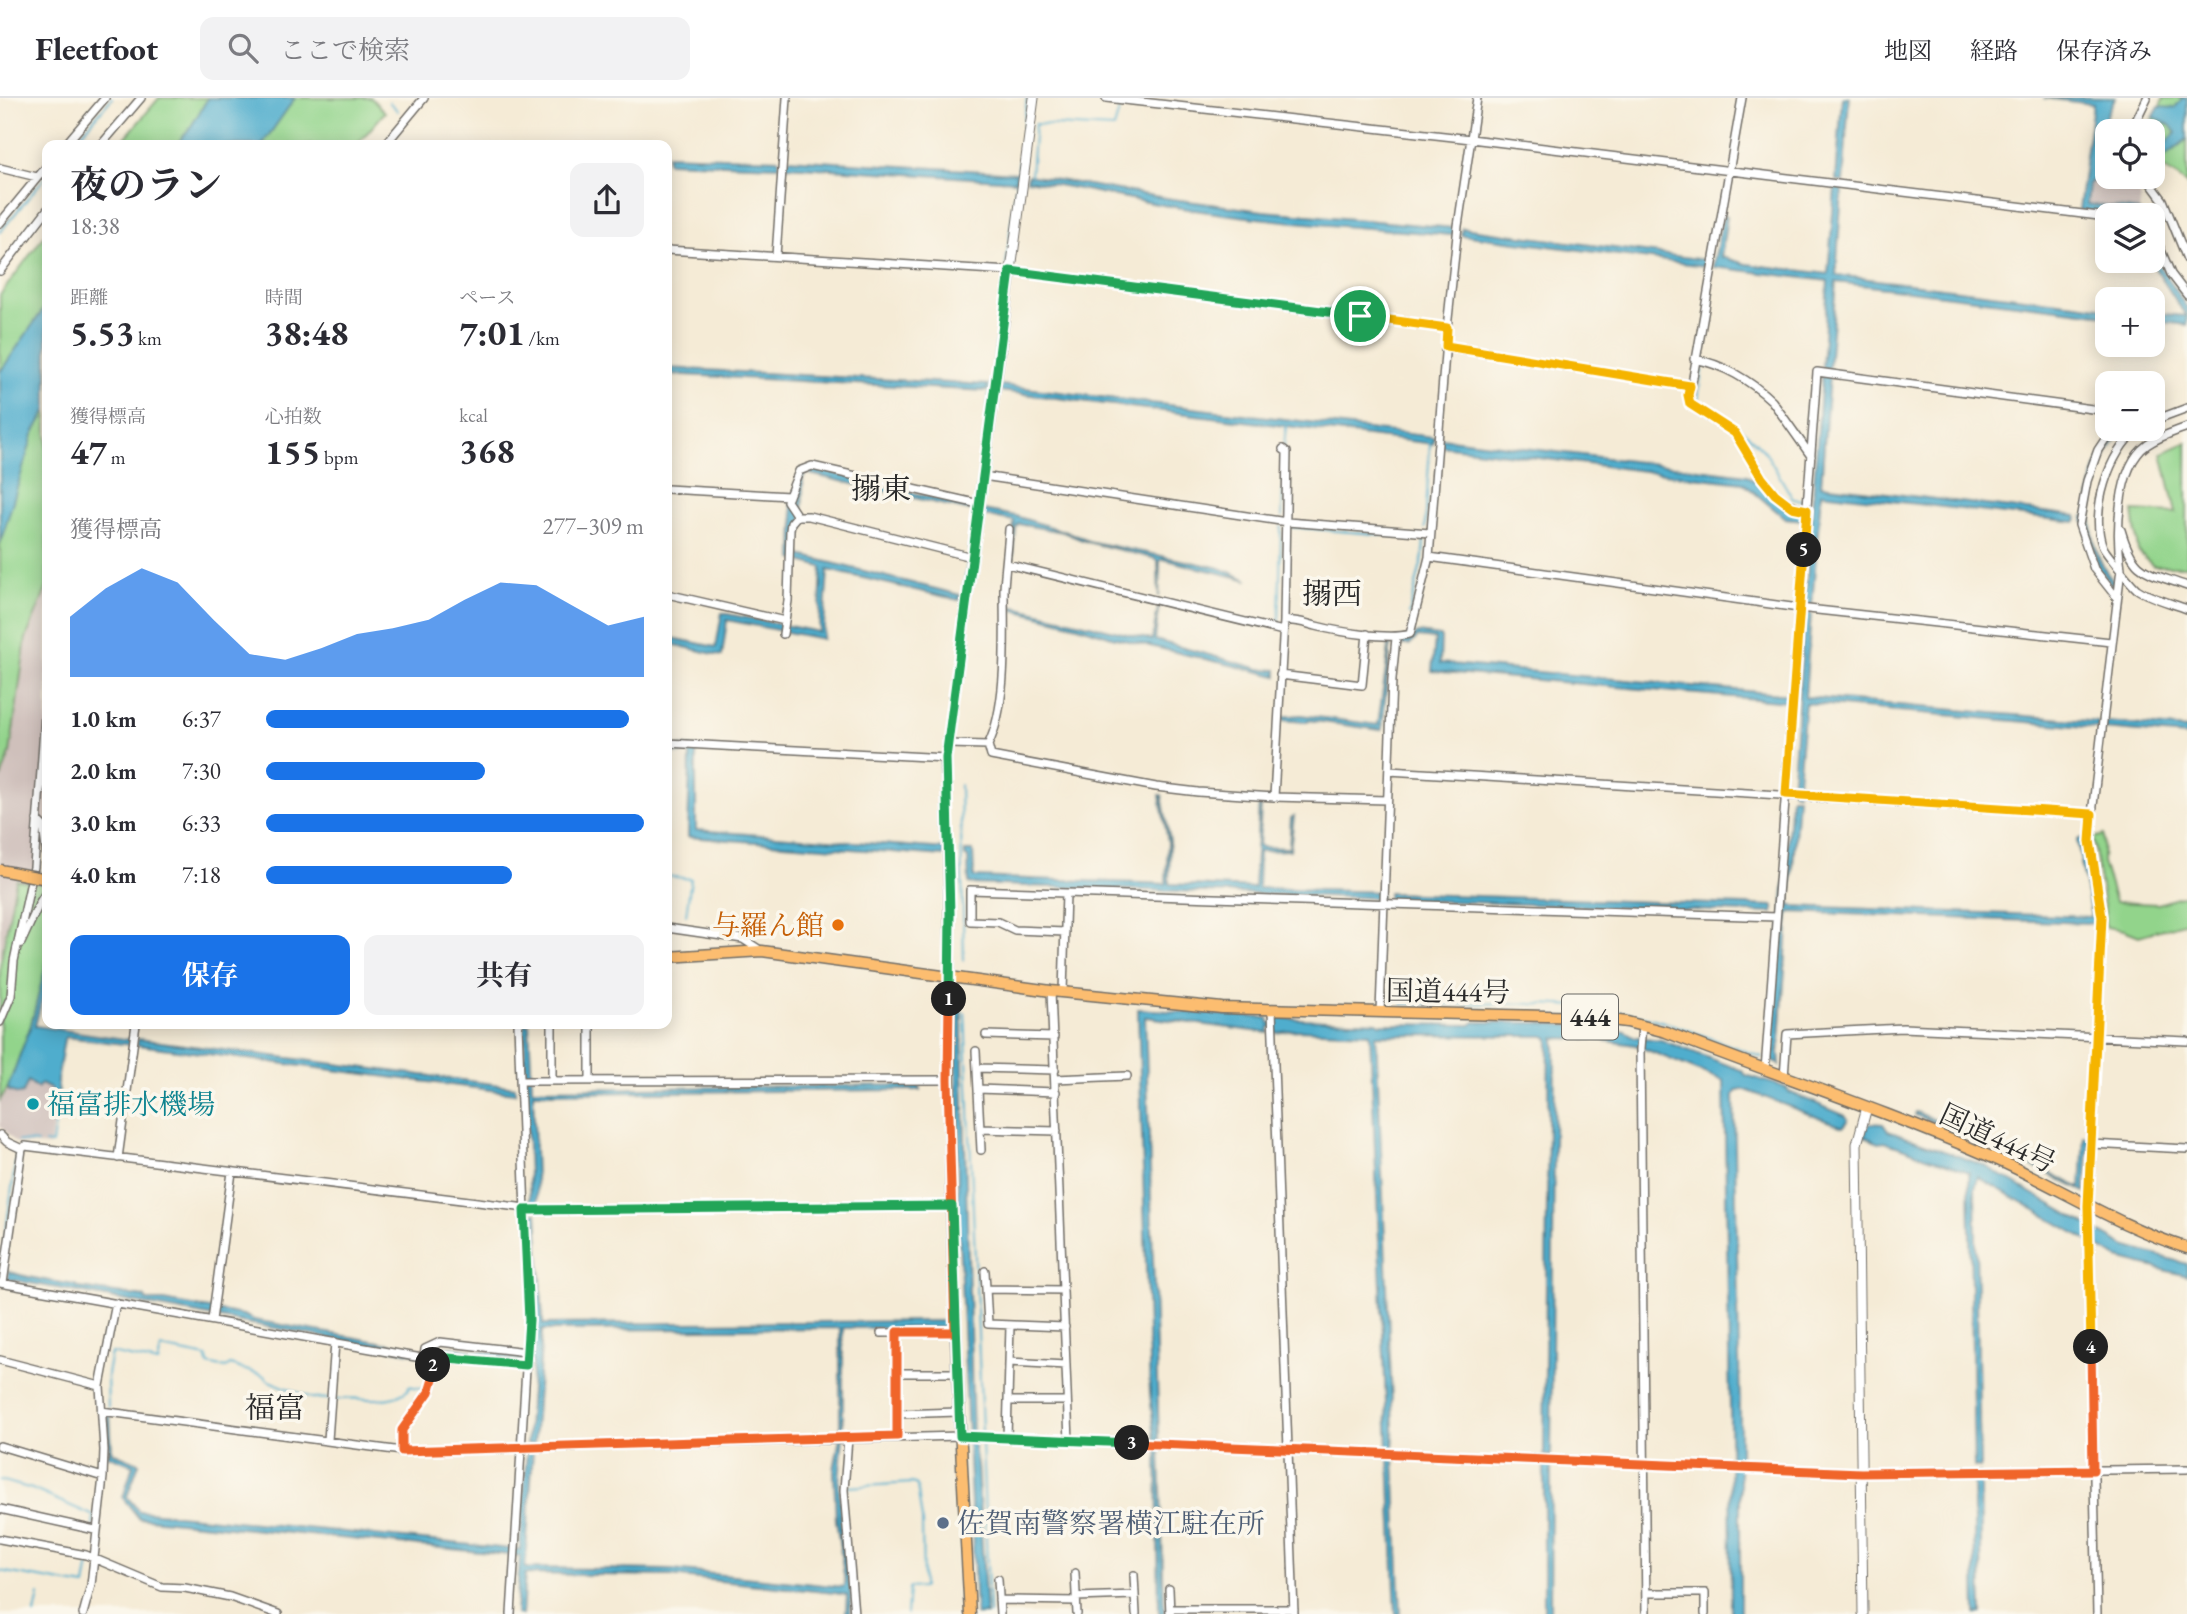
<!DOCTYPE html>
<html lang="ja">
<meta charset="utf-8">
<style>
:root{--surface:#fff;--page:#f2f2f3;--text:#2b2b33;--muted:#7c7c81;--line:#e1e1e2;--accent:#1a73e8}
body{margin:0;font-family:"EB Garamond","Noto Serif JP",serif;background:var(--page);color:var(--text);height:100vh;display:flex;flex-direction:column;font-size:26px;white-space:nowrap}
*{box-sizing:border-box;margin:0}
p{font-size:23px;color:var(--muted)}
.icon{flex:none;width:38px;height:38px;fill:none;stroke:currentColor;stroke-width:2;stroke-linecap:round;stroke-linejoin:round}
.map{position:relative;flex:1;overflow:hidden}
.side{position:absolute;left:42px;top:42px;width:630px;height:889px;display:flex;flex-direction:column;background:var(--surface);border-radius:14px;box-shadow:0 4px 18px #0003}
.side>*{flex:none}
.buttons{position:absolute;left:2095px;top:21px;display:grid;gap:14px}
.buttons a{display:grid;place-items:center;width:70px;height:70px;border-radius:14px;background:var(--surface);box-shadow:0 4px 18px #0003;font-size:35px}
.pin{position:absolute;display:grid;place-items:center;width:60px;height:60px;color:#fff;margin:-30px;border:4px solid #fff;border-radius:50%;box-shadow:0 2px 7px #0007}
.km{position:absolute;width:35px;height:35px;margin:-18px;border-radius:50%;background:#222;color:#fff;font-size:19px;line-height:35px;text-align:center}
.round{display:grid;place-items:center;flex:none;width:74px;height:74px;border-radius:14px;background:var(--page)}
.head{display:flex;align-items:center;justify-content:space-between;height:119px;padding:0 28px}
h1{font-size:38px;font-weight:700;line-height:52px}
.figures{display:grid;grid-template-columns:repeat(3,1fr);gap:10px;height:119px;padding:7px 28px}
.figures div{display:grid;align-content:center}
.figures b{font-size:35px;font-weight:700}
.figures small{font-size:19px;font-weight:400}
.figures p{font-size:19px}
.chart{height:196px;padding:14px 28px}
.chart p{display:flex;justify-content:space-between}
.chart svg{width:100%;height:126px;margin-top:7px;fill:var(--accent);opacity:.7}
.cta{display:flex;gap:14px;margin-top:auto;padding:14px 28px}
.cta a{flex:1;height:80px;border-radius:14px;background:var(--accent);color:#fff;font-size:28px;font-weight:700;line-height:80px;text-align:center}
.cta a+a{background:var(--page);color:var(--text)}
ul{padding:0 28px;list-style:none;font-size:23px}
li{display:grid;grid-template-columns:112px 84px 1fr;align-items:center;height:52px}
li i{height:18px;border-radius:9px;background:var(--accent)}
header{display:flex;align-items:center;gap:42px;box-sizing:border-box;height:98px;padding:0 35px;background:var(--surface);border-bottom:2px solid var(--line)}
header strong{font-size:33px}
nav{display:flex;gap:38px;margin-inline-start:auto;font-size:24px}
.search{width:490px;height:63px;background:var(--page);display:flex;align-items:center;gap:18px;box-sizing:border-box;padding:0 24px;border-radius:14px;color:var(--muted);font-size:26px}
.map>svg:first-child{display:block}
.industrial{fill:#cfc0bb}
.green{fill:#92d48b;stroke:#5e805b;stroke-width:2}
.water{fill:#4fadcd;stroke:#3d6c7c;stroke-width:2}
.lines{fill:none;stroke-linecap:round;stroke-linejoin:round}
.stream{stroke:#4fadcd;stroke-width:2}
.minor-casing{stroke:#726e67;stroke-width:10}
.tertiary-casing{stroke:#726e67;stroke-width:11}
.primary-casing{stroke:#726e67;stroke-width:13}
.trunk-casing{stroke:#726e67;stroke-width:13}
.minor{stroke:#fff;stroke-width:7}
.tertiary{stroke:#fff;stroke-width:9}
.primary{stroke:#fcbd6f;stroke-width:10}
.trunk{stroke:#fcbd6f;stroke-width:10}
.trunk-bridge-casing{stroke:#726e67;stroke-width:13;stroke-linecap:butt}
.trunk-bridge{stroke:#fcbd6f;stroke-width:10}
.split-1-casing{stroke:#fff;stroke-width:14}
.split-2-casing{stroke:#fff;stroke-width:14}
.split-3-casing{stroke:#fff;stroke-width:14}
.split-4-casing{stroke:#fff;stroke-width:14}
.split-5-casing{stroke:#fff;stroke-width:14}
.split-6-casing{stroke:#fff;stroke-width:14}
.split-1{stroke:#22a559;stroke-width:9}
.split-2{stroke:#f0652b;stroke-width:9}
.split-3{stroke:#22a559;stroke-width:9}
.split-4{stroke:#f0652b;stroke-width:9}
.split-5{stroke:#f5b400;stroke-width:9}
.split-6{stroke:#f5b400;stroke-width:9}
.food-dot{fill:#e8710a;stroke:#fbf7ec;stroke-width:2.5}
.culture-dot{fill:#0f9aa8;stroke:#fbf7ec;stroke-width:2.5}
.service-dot{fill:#5c6f8a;stroke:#fbf7ec;stroke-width:2.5}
.labels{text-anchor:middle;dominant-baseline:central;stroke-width:7;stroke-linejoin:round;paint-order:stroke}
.shield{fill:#fbf7ec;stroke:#696865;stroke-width:2}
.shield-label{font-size:26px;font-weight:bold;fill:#2b2b2b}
.food-label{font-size:28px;fill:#c56008;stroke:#fbf7ec;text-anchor:end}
.street-label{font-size:28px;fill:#2b2b2b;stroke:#fbf7ec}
.culture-label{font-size:28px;fill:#0d838f;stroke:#fbf7ec;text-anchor:start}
.service-label{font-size:28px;fill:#4e5e75;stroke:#fbf7ec;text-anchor:start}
.neighbourhood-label{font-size:30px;fill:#2b2b2b;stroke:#fbf7ec}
</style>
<header>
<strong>Fleetfoot</strong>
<div class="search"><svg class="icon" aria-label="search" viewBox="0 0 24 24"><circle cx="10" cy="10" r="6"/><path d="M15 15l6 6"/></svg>ここで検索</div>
<nav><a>地図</a><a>経路</a><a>保存済み</a></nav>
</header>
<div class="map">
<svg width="2187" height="1516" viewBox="0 0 2187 1516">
<rect width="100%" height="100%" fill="#fbf7ec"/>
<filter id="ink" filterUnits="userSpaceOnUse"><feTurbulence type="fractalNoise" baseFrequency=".0143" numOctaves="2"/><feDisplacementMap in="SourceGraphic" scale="14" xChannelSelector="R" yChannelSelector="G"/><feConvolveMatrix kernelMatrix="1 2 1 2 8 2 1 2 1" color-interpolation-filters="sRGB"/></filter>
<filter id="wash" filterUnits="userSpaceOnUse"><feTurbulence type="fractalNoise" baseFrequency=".00686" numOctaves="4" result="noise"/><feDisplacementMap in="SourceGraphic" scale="28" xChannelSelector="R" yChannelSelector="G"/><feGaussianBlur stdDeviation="1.57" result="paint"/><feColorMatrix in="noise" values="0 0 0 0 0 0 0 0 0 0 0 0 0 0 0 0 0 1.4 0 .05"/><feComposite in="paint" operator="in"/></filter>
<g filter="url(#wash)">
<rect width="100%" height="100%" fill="#f5ebd6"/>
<!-- industrial -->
<path class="industrial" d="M2107 69V79H2124L2141 99 2139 113 2087 106 2089 86Z
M0 396 47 491V716L27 826 6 843 0 868Z
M28 983 51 991 56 1002 50 1048 16 1045 0 1028V1002L8 989 9 993 23 995Z"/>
<!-- green -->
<path class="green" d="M159 0H222L191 47H119Z
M283 0H371L385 14 357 47H250Z
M2164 0H2187V87C2178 77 2166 75 2157 65L2153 66 2152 33H2147Z
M47 134V221L0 289V197Z
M47 298V489L26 540 10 655 0 683V414Z
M2187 344V468H2153L2138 453 2133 413 2176 415 2162 355Z
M2104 737 2103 764 2115 804 2158 806 2187 797V824L2139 838 2124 832 2105 829V814L2093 740Z
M16 782 45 786 47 865 31 927 8 989 0 1002V868Z"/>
<!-- water -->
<path class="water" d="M208 0H295L262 47H176L190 30Z
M1842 0H1849L1843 84 1836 83Z
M2043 0H2115C2103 23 2093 45 2106 70L2089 86 2087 106 2139 113 2140 117 2079 112 2093 6Z
M2183 0H2187V41L2157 65 2153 66V57L2176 35 2170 27 2153 20 2159 9 2175 10Z
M667 57 779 61V68L667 64Z
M787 61 1016 75 1015 83 786 68Z
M1028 77 1172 101 1263 113 1454 130 1453 137C1358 129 1263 124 1169 108 1122 100 1075 89 1027 82Z
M1835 90 1842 91 1836 177 2107 210V217L1836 184 1829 270H1822L1828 183 1713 169 1723 117 1727 118 1721 159 1746 166 1828 176Z
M1462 130 1706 162 1705 168 1461 137Z
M2153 153 2156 162 2187 210V227L2153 223V215L2186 218 2151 164Z
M47 206V312L33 337 0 446V274Z
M667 270 988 287 987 293 667 276Z
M1822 278H1829L1821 387 2076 418 2077 421 2075 424 1821 395 1812 507H1805Z
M1000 287 1434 339 1433 346 999 293Z
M2117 331H2124C2089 369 2078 444 2114 484V490L2098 470 2087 425 2083 424V419L2088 417C2090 380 2097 361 2117 331Z
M1441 340 1747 377 1785 410 1803 415V422L1785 420 1743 385 1440 348Z
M815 371 972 409 971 413 810 376 809 373Z
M803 374 805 377 803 380 802 421 797 453 800 457 960 497 959 502 828 472 823 541 727 522 722 558 667 545V539L716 549 722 515 819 534 822 469 793 461 794 425 791 404Z
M983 412 1015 418 1080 438 1088 443 1220 470 1248 482 1163 461 1160 463 1159 499 1158 463 1153 460 1087 444 1063 434 1019 426 1016 430 1013 463H1011L1014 423 982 417Z
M1010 473V508L1152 542 1159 506 1155 542 1260 571 1277 572V578L1112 539 1078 528 1010 511 1008 490Z
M1805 514 1811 515 1805 599 2098 624V630L1805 605 1797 694 1792 693Z
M1418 535 1441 538 1440 565 1790 597 1789 604 1432 573 1435 541 1418 539 1409 547H1400V544L1409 542Z
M1370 540 1391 543 1382 632 1308 622 1306 624 1282 622V619L1301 617 1378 627 1389 550 1387 544 1369 542Z
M2106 624 2187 631V638L2105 631Z
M667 648 696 649V732L945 751 944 758 688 739 690 656 667 655Z
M1160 697H1162L1170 743 1169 786 1254 790 1259 704H1261L1259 747 1261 749 1289 750 1291 720 1294 718 1290 752 1259 753 1258 790 1381 794V800L969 786 968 759 965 758V753H973L974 779 1166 786 1168 744Z
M1791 699H1798L1790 808 2091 819 2077 742 2085 739 2083 749 2099 831 2090 825 1789 814 1779 955 1780 967 1771 963Z
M1388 795 1773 808V815L1388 801Z
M47 863V881L35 928 132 942 131 947 67 939 64 941 57 983 59 994 53 995 51 991 41 986 37 990 28 983 23 995 18 996 9 993 8 989 31 927Z
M956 898H961L973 1343 977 1367 986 1516H976L958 1115Z
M1138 911 1268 920 1269 925H1275V920L1377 924 1380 926 1471 927 1475 924 1541 925 1625 933 1635 939 1661 942 1741 972 1746 977 1787 990 1789 994 1846 1018 1848 1023 1843 1029 1743 991 1737 992 1734 997 1740 1312V1516H1731L1730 1310 1724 983 1635 947 1595 941 1555 940 1551 1358 1544 1357 1549 940 1544 938 1376 937 1394 1351H1388L1370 935 1297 932 1275 935V929H1269V935L1145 919 1159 1343 1155 1342 1150 1296Z
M524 926H529L532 991 920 987V992L533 995 537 1109H530Z
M138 941 515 989V995L137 947Z
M1916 1014 1994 1047 2081 1090 2084 1038H2089L2085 1094 1993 1049 1915 1017Z
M1869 1025 1883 1026 1888 1033 1983 1067 2124 1148 2187 1166V1178L2118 1160 1978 1079 1975 1090 1980 1370 1974 1369 1969 1074 1885 1044 1878 1045 1864 1038Z
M532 1115H537L543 1226 945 1223V1229L843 1230V1339L839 1384 841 1432 851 1497 850 1516H846L847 1497 835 1495 671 1478 525 1476 522 1516H516L520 1458 139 1420 123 1400 133 1367 107 1357 109 1353 107 1318 110 1317 112 1354 139 1365 127 1399 139 1413 520 1452 527 1352H533L525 1470 672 1472 843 1489 845 1484 836 1422 834 1372 840 1339V1230L542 1232 534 1346H527L533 1263H531V1257L534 1256Z
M8 1173C26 1181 53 1183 75 1187L79 1190 144 1199 147 1203H164L243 1217 254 1222 413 1250 418 1253 442 1248 523 1259 522 1263 440 1254 421 1257 8 1181Z
M1157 1349H1160L1164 1516H1159Z
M1389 1360 1394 1361 1401 1516H1396Z
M1544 1365H1551L1550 1516H1544Z
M1980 1376 1982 1516H1976L1973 1377Z"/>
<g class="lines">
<!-- stream -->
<path class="stream" d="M389 4 398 13
M72 47 112 0
M1031 77 1035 26 1114 30 1121 6
M0 134 47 77
M1006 167 1027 0
M1703 260 1706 235
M1702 270 1698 302 1701 308 1746 335 1766 355 1793 401 1804 402
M1284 348 1286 328
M976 400 1005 176
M1282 419 1284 354
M1289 429 1424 440 1423 458 1409 516
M1425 430 1430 346
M969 453 975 409
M962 505 968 462
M1279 526 1281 429
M940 681 941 664
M960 687 964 863
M667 778 691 781 686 817
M1402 906C1477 907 1555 901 1629 915 1674 924 1718 944 1762 959
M965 915 982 1333
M18 1043 37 1045
M45 1045 52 1046 59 1000 57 995
M3 1156 17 1053
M334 1302C358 1296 387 1309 408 1292L409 1288 424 1291 427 1289 428 1268
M108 1309 107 1276 111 1255 158 1265 161 1250 207 1259 208 1266 226 1270 230 1267 264 1278 269 1283 312 1300 329 1301
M982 1343 989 1516
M0 1382 32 1391 94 1418 93 1428
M847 1389 912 1385 917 1387 922 1422 923 1489 909 1490 907 1516
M0 1473 85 1488 89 1465
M35 1516 39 1497"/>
</g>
</g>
<g filter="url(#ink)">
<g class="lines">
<!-- minor casing -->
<g class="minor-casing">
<path id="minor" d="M1106 0 1471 41 2107 119
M1742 0 1689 302C1697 317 1720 323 1733 334 1739 339 1742 346 1746 352 1761 379 1775 405 1807 412
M2131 33 2147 0
M65 47 105 0
M101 47 141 0
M385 47 424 0
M0 70 37 79
M2146 79 2163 102 2187 161
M0 125 47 68
M2152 131 2171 176 2187 197
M667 152 1010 173 1447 230 1429 459 1410 536C1389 542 1339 534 1316 528 1305 525 1296 522 1284 523
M776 158 787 0
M0 173 47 112
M1447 230 1458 128 1477 0
M1446 248 1690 288
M1694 261C1723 266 1751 283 1772 303L1811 358
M2152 323 2187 310
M2112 331 2098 352 2087 383 2079 427 2094 471 2117 500
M2138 331C2109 353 2089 415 2103 449 2105 454 2132 487 2137 491 2150 500 2171 505 2187 511
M983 378 1287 424 1430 435
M667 391 789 398
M2121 432C2134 477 2146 473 2187 488
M972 459 809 418H797L787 403 799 373 812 368 979 406
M1429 459 1799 510 2111 544
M1007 466 1283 533
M667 496 785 523
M783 536 788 503 790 432 791 425 797 418
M1280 577 1362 587 1367 536
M47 588 42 659 46 671 47 692
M667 645 946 660
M948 646 988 647 991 658 1156 689 1198 694 1274 699 1387 702
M988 647C1008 608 1004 535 1004 491 1005 471 1008 451 1009 431
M1389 673 2092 716
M1274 699 1284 523 1287 354 1283 351
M37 722 43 728 47 758
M1066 795 1776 819
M667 830 743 841 760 852
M21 845 40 804 47 793
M1051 893 1069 1343
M1063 894 1066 795 970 792V823L998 824 1015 832 1065 834
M1272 912 1294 1516
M1380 914 1392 581 1396 540
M0 924 11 898 14 863 34 769 42 659
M590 926V983
M1642 927 1640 951 1646 1516
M986 937 1054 939
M976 953 981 1052
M977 970 1055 972
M1765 972 1817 274 2107 313
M1784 980 1787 936 1903 930 2187 943
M1055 981 1127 978
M520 983 948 982
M552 983V926
M978 991 1056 994
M980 1031 1057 1033
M0 1037 7 1044 22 1051
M2091 1046 2187 1051
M118 1060 136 926
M985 1173 988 1226 1065 1229
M0 1185 433 1262 437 1259 526 1267
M3 1185 22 1051 25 1048 518 1109 524 1112 952 1108
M986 1191 1063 1192
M212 1222 232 1074
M897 1234V1338
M881 1235 955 1234
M424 1260 425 1251 440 1244 527 1254
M0 1262 100 1288
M1009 1264 1066 1267
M897 1275H956
M1008 1303H1067
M101 1313 402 1353 960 1338 1861 1375 2187 1371
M897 1316 958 1314
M848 1340 844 1392 854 1516
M1007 1340 1010 1227
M328 1342 335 1244
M0 1348 103 1379
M402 1353V1332L429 1294 433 1281V1262
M0 1411 95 1432
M0 1441 86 1457 162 1489 185 1490 230 1499 278 1516
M1075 1475 1077 1516
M1134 1477 1136 1516
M998 1481 1000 1516
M1169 1491 1170 1516
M1646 1495H1705V1516
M1076 1499 1135 1497
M999 1502 1076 1503
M1170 1511H1294
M83 1516 91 1487 103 1379 104 1352 100 1288 116 1205
M511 1516 529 1222 518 926
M2097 1516 2088 1108 2102 819 2090 743 2092 716 2121 471C2116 438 2116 369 2147 347 2158 339 2174 334 2187 329"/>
</g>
<!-- tertiary casing -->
<g class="tertiary-casing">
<path id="tertiary" d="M950 879 946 660 1034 0
M1863 1516 1857 1046 1867 1009"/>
</g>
<!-- primary casing -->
<g class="primary-casing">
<path id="primary" d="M950 879C947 1092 958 1304 970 1516"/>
</g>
<!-- trunk casing -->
<g class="trunk-casing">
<path id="trunk" d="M667 859 762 853 1051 893 1222 910 1586 919 1627 924 1666 934C1774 976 1883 1012 1989 1058 2056 1087 2117 1128 2187 1150"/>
</g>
<!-- minor -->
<use href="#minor" class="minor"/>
<!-- tertiary -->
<use href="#tertiary" class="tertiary"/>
<!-- primary -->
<use href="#primary" class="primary"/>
<!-- trunk -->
<use href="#trunk" class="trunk"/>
<!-- trunk-bridge casing -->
<g class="trunk-bridge-casing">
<path id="trunk-bridge" d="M0 772 47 781"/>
</g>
<!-- trunk-bridge -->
<use href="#trunk-bridge" class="trunk-bridge"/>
</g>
</g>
<g class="lines" filter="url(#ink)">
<!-- split-1 casing -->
<g class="split-1-casing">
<path id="split-1" d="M949 901 950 816 946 660 1010 173 1360 218"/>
</g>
<!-- split-2 casing -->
<g class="split-2-casing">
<path id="split-2" d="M433 1267V1281L429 1294 402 1332V1353L897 1338V1234H955L948 982 949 901"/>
</g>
<!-- split-3 casing -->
<g class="split-3-casing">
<path id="split-3" d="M433 1267V1262L437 1259 526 1267 529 1222 524 1112 952 1108 960 1338 1132 1345"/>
</g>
<!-- split-4 casing -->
<g class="split-4-casing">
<path id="split-4" d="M1132 1345 1861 1375 2093 1372 2091 1249"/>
</g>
<!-- split-5 casing -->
<g class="split-5-casing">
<path id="split-5" d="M1804 452 1786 696 2092 716 2090 743 2102 819 2088 1108 2091 1249"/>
</g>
<!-- split-6 casing -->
<g class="split-6-casing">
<path id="split-6" d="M1360 218 1447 230 1446 248 1690 288 1688 297 1690 306 1735 335 1762 380 1775 396 1792 409 1807 412 1804 452"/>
</g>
<!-- split-1 -->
<use href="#split-1" class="split-1"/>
<!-- split-2 -->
<use href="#split-2" class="split-2"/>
<!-- split-3 -->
<use href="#split-3" class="split-3"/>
<!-- split-4 -->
<use href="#split-4" class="split-4"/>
<!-- split-5 -->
<use href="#split-5" class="split-5"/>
<!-- split-6 -->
<use href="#split-6" class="split-6"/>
</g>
<!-- markers -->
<circle class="food-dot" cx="838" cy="827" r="7"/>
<circle class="culture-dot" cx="33" cy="1006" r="7"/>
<circle class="service-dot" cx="943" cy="1425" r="7"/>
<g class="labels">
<!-- shield labels -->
<rect class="shield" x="1562" y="896.5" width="56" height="45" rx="5"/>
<g class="shield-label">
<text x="1590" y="919">444</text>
</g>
<!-- food labels -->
<g class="food-label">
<text x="824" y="827">与羅ん館</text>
</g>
<!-- street labels -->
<g class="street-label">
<text transform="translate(1448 893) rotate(1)">国道444号</text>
<text transform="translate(1998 1040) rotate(25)">国道444号</text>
</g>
<!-- culture labels -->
<g class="culture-label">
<text x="47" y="1006">福富排水機場</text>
</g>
<!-- service labels -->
<g class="service-label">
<text x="957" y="1425">佐賀南警察署横江駐在所</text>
</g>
<!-- neighbourhood labels -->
<g class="neighbourhood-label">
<text x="881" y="390">搦東</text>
<text x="1332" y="495">搦西</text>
<text x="275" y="1309">福富</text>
</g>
</g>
</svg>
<div class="buttons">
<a><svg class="icon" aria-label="locate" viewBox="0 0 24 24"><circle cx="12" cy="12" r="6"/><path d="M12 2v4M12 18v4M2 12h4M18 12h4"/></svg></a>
<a><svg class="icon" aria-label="layers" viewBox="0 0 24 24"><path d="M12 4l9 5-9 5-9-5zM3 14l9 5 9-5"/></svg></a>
<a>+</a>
<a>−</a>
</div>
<div class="pin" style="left:1360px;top:218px;background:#1e9e55"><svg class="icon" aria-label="arrive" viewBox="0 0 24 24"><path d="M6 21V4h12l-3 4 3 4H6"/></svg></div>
<b class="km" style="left:949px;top:901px">1</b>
<b class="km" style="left:433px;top:1267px">2</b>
<b class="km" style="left:1132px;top:1345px">3</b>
<b class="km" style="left:2091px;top:1249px">4</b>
<b class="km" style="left:1804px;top:452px">5</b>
<section class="side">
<div class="head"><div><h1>夜のラン</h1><p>18:38</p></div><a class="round"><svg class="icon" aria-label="share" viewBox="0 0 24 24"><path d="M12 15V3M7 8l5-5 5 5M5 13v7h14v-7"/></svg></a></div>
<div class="figures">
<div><p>距離</p><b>5.53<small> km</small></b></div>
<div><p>時間</p><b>38:48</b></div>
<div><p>ペース</p><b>7:01<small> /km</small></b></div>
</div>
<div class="figures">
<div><p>獲得標高</p><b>47<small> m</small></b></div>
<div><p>心拍数</p><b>155<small> bpm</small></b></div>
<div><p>kcal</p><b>368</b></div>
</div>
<div class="chart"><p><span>獲得標高</span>277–309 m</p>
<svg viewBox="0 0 160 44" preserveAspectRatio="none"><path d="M0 44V23L10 13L20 6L30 11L40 24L50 36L60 38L70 34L80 29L90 27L100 24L110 17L120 11L130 12L140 19L150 26L160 23V44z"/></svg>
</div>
<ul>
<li><b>1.0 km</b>6:37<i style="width:96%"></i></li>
<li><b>2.0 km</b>7:30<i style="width:58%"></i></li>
<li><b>3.0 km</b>6:33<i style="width:100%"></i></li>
<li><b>4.0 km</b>7:18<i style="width:65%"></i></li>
</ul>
<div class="cta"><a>保存</a><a>共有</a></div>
</section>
</div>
